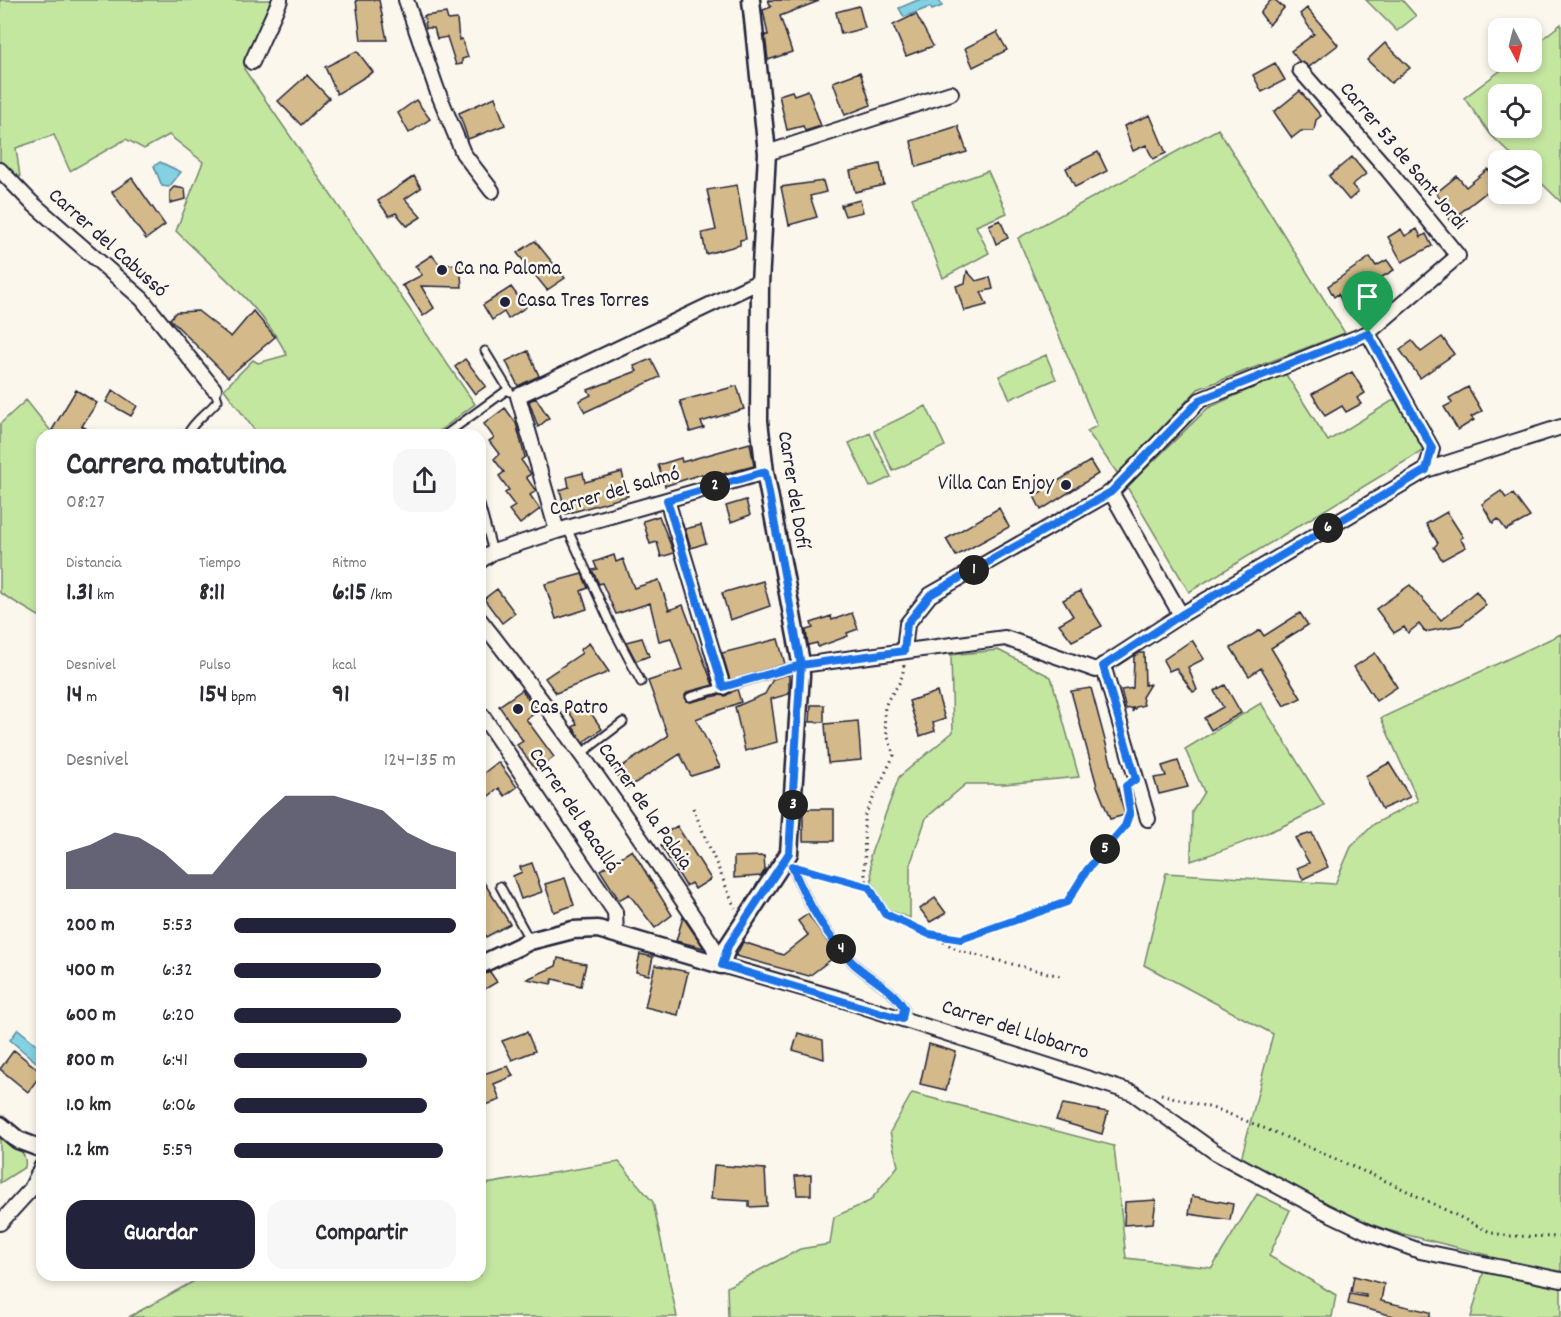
<!DOCTYPE html>
<html lang="es">
<meta charset="utf-8">
<style>
:root{--surface:#fff;--page:#f7f7f7;--text:#2b2b33;--muted:#7c7c81;--accent:#22223b}
body{margin:0;font-family:Dekko,sans-serif;background:var(--page);color:var(--text);height:100vh;display:flex;flex-direction:column;font-size:22px;white-space:nowrap}
*{box-sizing:border-box;margin:0}
p{font-size:20px;color:var(--muted)}
.icon{flex:none;width:33px;height:33px;fill:none;stroke:currentColor;stroke-width:2;stroke-linecap:round;stroke-linejoin:round}
.map{position:relative;flex:1;overflow:hidden}
.panel{position:absolute;left:36px;top:429px;width:450px;height:852px;display:flex;flex-direction:column;background:var(--surface);border-radius:18px;box-shadow:0 3px 9px #0003}
.panel>*{flex:none}
.needle{width:39px;rotate:173deg}
.fabs{position:absolute;left:1488px;top:18px;display:grid;gap:12px}
.fabs a{display:grid;place-items:center;width:54px;height:54px;border-radius:12px;background:var(--surface);box-shadow:0 3px 9px #0003;font-size:30px}
.pin{position:absolute;display:grid;place-items:center;width:51px;height:51px;color:#fff;margin:-62px -26px;border-radius:50% 50% 50% 0;rotate:-45deg;box-shadow:0 0 6px #0007}
.pin .icon{rotate:45deg}
.km{position:absolute;width:30px;height:30px;margin:-15px;border-radius:50%;background:#222;color:#fff;font-size:16px;line-height:30px;text-align:center}
.round{display:grid;place-items:center;flex:none;width:63px;height:63px;border-radius:18px;background:var(--page)}
.overview{display:flex;align-items:center;justify-content:space-between;height:102px;padding:0 30px}
h1{font-size:33px;font-weight:700;line-height:45px}
.metrics{display:grid;grid-template-columns:repeat(3,1fr);gap:9px;height:102px;padding:6px 30px}
.metrics div{display:grid;align-content:center}
.metrics b{font-size:26px;font-weight:700}
.metrics small{font-size:16px;font-weight:400}
.metrics p{font-size:16px}
.chart{height:168px;padding:12px 30px}
.chart p{display:flex;justify-content:space-between}
.chart svg{width:100%;height:108px;margin-top:6px;fill:var(--accent);opacity:.7}
.primary-button{display:flex;gap:12px;margin-top:auto;padding:12px 30px}
.primary-button a{flex:1;height:69px;border-radius:18px;background:var(--accent);color:#fff;font-size:24px;font-weight:700;line-height:69px;text-align:center}
.primary-button a+a{background:var(--page);color:var(--text)}
ul{padding:0 30px;list-style:none;font-size:20px}
li{display:grid;grid-template-columns:96px 72px 1fr;align-items:center;height:45px}
li i{height:15px;border-radius:8px;background:var(--accent)}
.map>svg:first-child{display:block}
.green{fill:#c4e7a0;stroke:#73846e;stroke-width:1.5;fill-rule:evenodd}
.water{fill:#83d1e1;stroke:#5c8b9f;stroke-width:1.5}
.building{fill:#d4ba8a;stroke:#22223b;stroke-width:1.5}
.lines{fill:none;stroke-linecap:round;stroke-linejoin:round}
.service-casing{stroke:#22223b;stroke-width:11}
.minor-casing{stroke:#22223b;stroke-width:18}
.tertiary-casing{stroke:#22223b;stroke-width:21}
.path{stroke:#22223b;stroke-width:3;stroke-dasharray:1.5 4.5;stroke-linecap:butt}
.service{stroke:#fbf7ec;stroke-width:7}
.minor{stroke:#fbf7ec;stroke-width:14}
.tertiary{stroke:#fbf7ec;stroke-width:16}
.route-casing{stroke:#fff;stroke-width:12}
.route{stroke:#1a73e8;stroke-width:8}
.poi-dot{fill:#22223b;stroke:#fbf7ec;stroke-width:2}
.labels{text-anchor:middle;dominant-baseline:central;stroke-width:5;stroke-linejoin:round;paint-order:stroke}
.street-label{font-size:21px;fill:#22223b;stroke:#fbf7ec}
.poi-label{font-size:21px;fill:#22223b;stroke:#fbf7ec;text-anchor:start}
</style>
<div class="map">
<svg width="1561" height="1317" viewBox="0 0 1561 1317">
<rect width="100%" height="100%" fill="#fbf7ec"/>
<filter id="ink" filterUnits="userSpaceOnUse"><feTurbulence type="fractalNoise" baseFrequency=".0167" numOctaves="2"/><feDisplacementMap in="SourceGraphic" scale="12" xChannelSelector="R" yChannelSelector="G"/><feConvolveMatrix kernelMatrix="1 2 1 2 8 2 1 2 1" color-interpolation-filters="sRGB"/></filter>
<g filter="url(#ink)">
<!-- green -->
<path class="green" d="M0 0H274L244 69 475 404 434 435H258L224 389 253 360 258 363 287 355C262 306 214 269 176 231L203 162 169 135 144 149 126 139 70 171 54 135 16 148 20 177 15 178 0 164Z
M1366 0H1402L1416 16 1397 31Z
M1561 24V202L1532 174V160H1517L1491 135 1464 98 1512 62H1532V47ZM1498 94H1532V128H1498Z
M1218 129 1345 333 1198 389 1118 474 1087 431 1097 426 1018 238Z
M988 171 1007 213 976 226 989 253 943 278 912 198Z
M1046 355 1056 379 1010 399 999 376Z
M1285 373 1328 441 1395 399 1424 450 1189 592 1127 487 1208 408Z
M26 400 50 430 57 435H42V618L0 593V424Z
M926 406 945 446 893 471 874 431Z
M870 433 891 477 870 487 849 443Z
M1561 634V1317H1471L1488 1255 1367 1225 1241 1159 1273 1034 1144 965 1166 873 1335 884 1351 847 1374 824 1418 801 1381 718Z
M998 650 1051 677 1079 777 1004 784H966L926 818 910 865V918L888 910 872 882 870 856 899 777 953 732 951 655Z
M1261 703 1324 805C1283 829 1237 846 1191 861L1192 811 1204 792 1185 749Z
M912 1093 1114 1146 1126 1258 1212 1268 1257 1194 1290 1210 1269 1256 1336 1295 1332 1317H728L727 1287 800 1249 830 1244 834 1217 870 1201 898 1166 890 1132Z
M0 1136C12 1146 28 1149 25 1167L0 1183Z
M619 1162 653 1202 677 1317H129L205 1275H480V1185Z"/>
<!-- water -->
<path class="water" d="M918 0H939L942 6 932 10 930 7 904 17 899 8Z
M160 162 181 172 169 187 162 186 154 166Z
M18 1029 42 1049V1055L36 1062 10 1040Z"/>
<!-- building -->
<path class="building" d="M356 0H379L387 40H361Z
M768 0 819 1 780 16 792 52 768 60 765 35H768L763 10 771 7Z
M1271 0H1275L1284 8 1269 25 1260 13Z
M859 6 865 28 841 34 836 12Z
M1307 8 1338 45 1309 67 1299 61 1291 51 1314 34 1300 14Z
M446 13 448 20 457 19 459 40 462 39 468 57 462 59V64L456 65 447 37 437 39 434 28H426L424 16Z
M916 14 933 46 906 56 893 25Z
M997 32 1007 50 973 67 965 48Z
M1385 43 1410 68 1391 83 1367 60Z
M357 51 373 72 337 94 325 67Z
M1275 63 1285 80 1262 92 1253 75Z
M860 72 871 105 845 115 833 82Z
M307 75 329 98 301 125 278 101Z
M808 90 821 126 805 131 803 126 787 130 779 95 792 91 794 95Z
M1300 91 1321 116 1316 120 1314 131H1301L1292 138 1274 112Z
M495 97 505 125 468 139 459 113Z
M416 100 430 119 409 133 398 113Z
M1150 115 1166 153 1153 159 1146 145 1133 151 1124 126Z
M958 126 967 152 916 167 911 141Z
M1098 152 1107 171 1075 187 1066 168Z
M1352 157 1366 174 1352 185 1358 192 1349 200 1329 176Z
M880 164 884 185 855 192 850 171Z
M1488 169 1498 183 1460 213 1463 217 1454 225 1444 212 1448 209 1436 193 1457 176 1466 187Z
M414 176 421 188 405 199 421 217 407 226 396 213 389 216 378 201Z
M132 178 165 225 146 239 112 192Z
M823 181 826 192 810 196 817 217 789 225 781 187Z
M737 185 746 239 740 240V245L706 254 702 233 716 230 707 190Z
M174 187 185 189 186 199 170 203V191Z
M860 200 863 212 845 216 841 205Z
M1000 220 1008 238 996 244 989 225Z
M1401 229 1405 236 1417 229 1421 237 1426 234 1432 246 1402 262 1388 237Z
M535 241 565 278 547 290 517 253Z
M432 255 440 265 460 264 462 287 421 286 434 308 423 316 404 286H401L422 275 415 266Z
M1370 257 1376 266 1387 260 1394 270 1377 280 1382 287 1345 308 1338 294 1334 297 1328 286Z
M967 271 976 281 990 277 993 289 981 292 987 305 964 311 956 286 965 283Z
M511 287 526 307 508 319 504 312 492 320 483 305Z
M198 311 231 337 253 311 275 337 228 377 170 319 176 312Z
M1442 337 1454 354 1420 378 1400 350 1412 341 1421 352Z
M528 351 539 376 518 386 506 361Z
M465 359 486 386 475 394 455 367Z
M651 359 660 377 585 412 579 401 591 395 588 390 637 371 634 366Z
M1352 372 1365 393 1357 398 1361 404 1346 412 1342 406 1325 416 1312 394Z
M737 386 744 409 701 422 704 428 690 432 680 401Z
M1468 387 1482 411 1471 417 1474 420 1458 430 1444 407 1452 403 1449 398Z
M76 390 97 403 82 426 96 435H61L52 430Z
M113 390 137 406 131 416 106 402Z
M536 398 549 418 538 427 529 401Z
M505 408 516 423 525 457 521 460 531 474 526 477 536 491 530 495 540 509 520 524 509 510 515 506 505 493 509 490 499 476 504 472 494 459 499 454 489 441 494 438 484 424Z
M750 443 754 466 704 479 702 474 665 486 658 465 681 458 682 462Z
M1090 461 1098 474 1041 510 1034 496Z
M622 472 628 496 566 514 560 490 569 487 567 477 583 473 585 482Z
M1501 491 1506 498 1513 494 1530 517 1506 530 1498 519 1493 523 1482 504Z
M746 500 750 515 731 522 726 506Z
M999 508 1009 527 956 556 946 539Z
M1447 512 1463 537 1460 539 1466 547 1442 560 1434 547 1438 543 1426 524Z
M659 516 674 553 661 557 657 542 650 544 643 521Z
M701 525 706 543 691 548 685 529Z
M614 555 616 562 623 559 634 588 659 580 669 610 683 605 713 685 688 692 685 695 686 701 691 702 719 695 725 696 737 689 741 702 696 719 720 767 691 776 680 754 626 789 615 771 668 736 648 681 682 670 671 638 659 641 650 603 616 614 602 583 599 584 592 570 597 569 594 562Z
M582 574 588 588 581 591 587 609 556 619 545 584Z
M763 581 770 606 730 620 722 593Z
M1410 585 1441 620 1476 591 1486 605 1461 625 1425 632 1419 624 1408 633 1404 627 1394 633 1376 609Z
M497 589 515 613 502 623 484 599Z
M1080 591 1102 626 1072 641 1059 624 1073 616 1063 600Z
M852 613 858 629 847 633 848 636 818 647 817 643 808 645 806 630 813 628 811 623 831 616 832 620Z
M1300 613 1308 625 1271 648 1301 698 1284 706 1261 668 1249 676 1231 648 1260 630 1264 636Z
M642 638 649 656 636 661 626 642Z
M778 639 785 664 730 680 722 653Z
M1192 640 1204 659 1188 667 1197 690 1193 692 1176 668 1169 671 1163 660Z
M589 643 609 672 556 693 545 678 582 653 580 650Z
M1139 653H1144L1145 685 1150 684 1142 697 1144 705 1136 707 1132 712 1133 708 1126 709 1121 690 1133 688 1134 656Z
M1375 653 1397 687 1376 701 1354 667Z
M789 674V694L771 699 777 742 745 751 735 707 765 694 773 679Z
M1225 685 1241 713 1211 730 1204 718 1223 707 1214 691Z
M1091 688 1125 815 1110 819 1097 786 1071 691Z
M522 690 537 712 526 719 554 757 536 770 517 745 523 741 499 706Z
M937 692 945 719 933 723 935 731 920 736 909 701Z
M584 703 602 729 583 742 573 727 577 724 567 709Z
M811 705H824V722H810Z
M858 721 861 760 828 763 825 724Z
M1178 761 1188 787 1159 794 1154 778 1166 776 1162 766Z
M498 762 517 787 505 796 499 788 480 803V776Z
M1389 763 1410 797 1382 809 1365 776Z
M803 809H834V841H803Z
M677 826 711 879 695 889 691 883 686 886 661 846 667 842 662 835Z
M1312 833 1328 867 1303 879 1297 868 1309 863 1295 838Z
M632 850 672 915 655 928 629 894 619 900 600 870Z
M764 856 765 870 761 876 734 878V857Z
M532 863 542 892 521 899 513 876 522 872 520 867Z
M480 876 510 924 486 937 480 926Z
M565 878 574 905 554 912 545 884Z
M935 898 946 913 930 922 920 909Z
M808 914 837 955 809 976 736 956 743 942 783 955 808 935 798 921Z
M683 917 704 948 676 941Z
M640 954 653 957 649 975 636 972Z
M558 958 586 964 581 986 553 979 551 984 527 979 556 966Z
M655 965 688 972 678 1015 645 1007Z
M490 972 497 982 480 992V976Z
M527 1032 535 1051 512 1060 502 1041Z
M798 1033 823 1040 824 1059 793 1050Z
M929 1044 956 1052 946 1090 920 1084Z
M14 1050 42 1073 28 1092 0 1069Z
M508 1066 513 1076 494 1084 500 1100 480 1107V1075Z
M1063 1104 1108 1112 1102 1134 1056 1120Z
M714 1165 765 1169 767 1206 749 1207V1201L711 1199Z
M811 1175V1195H797L795 1176Z
M1192 1196 1233 1204 1230 1220 1189 1214Z
M1156 1200 1153 1223 1124 1225 1125 1202Z
M1354 1276 1384 1284 1381 1301 1430 1312V1317H1397L1348 1304 1350 1294 1366 1297V1295L1351 1292Z"/>
<g class="lines">
<!-- service casing -->
<g class="service-casing">
<path id="service" d="M485 351 510 392
M187 435C194 420 208 413 218 400L214 389
M445 435 507 390
M480 505 493 552
M567 528 613 629 641 682
M690 697 801 665
M582 753 623 722
M792 866C807 903 825 935 853 963 870 979 892 988 904 1008L902 1019
M500 886 530 941"/>
</g>
<!-- minor casing -->
<g class="minor-casing">
<path id="minor" d="M406 0 437 90 463 153 492 191
M252 62 280 0
M767 153 951 93
M0 170 31 202 142 299 214 389
M1368 333 1432 449 1426 470
M1111 492 1181 615
M667 500 723 687
M557 531 518 396 754 284H760
M480 561 493 552 557 531 765 472
M480 620C563 725 639 834 713 946L721 965 837 998 1133 1093 1215 1152 1324 1211 1368 1232 1420 1251 1561 1280
M904 651 907 624 930 595 1111 492 1200 400 1368 333 1458 256 1388 170 1300 70
M801 665 1005 638 1096 670 1181 615 1426 470 1561 427
M1103 665 1148 819
M482 715 615 912 616 934
M0 1223 31 1189 42 1166"/>
</g>
<!-- tertiary casing -->
<g class="tertiary-casing">
<path id="tertiary" d="M480 965 530 941 573 930 598 929 721 965 728 946 789 853 801 675 800 657 765 472 759 421 760 284 767 153 751 0
M0 1125 18 1140 42 1149"/>
</g>
<!-- path -->
<path class="path" d="M904 665C902 689 889 691 885 708 882 724 889 740 894 755L864 817 865 878 885 914 929 934 961 939 1067 902 1087 870 1125 826 1130 812
M693 808 735 908
M806 870 869 887
M933 936 960 951 1060 976
M1161 1094 1219 1110 1281 1135 1397 1186 1492 1233 1511 1236 1561 1237"/>
<!-- service -->
<use href="#service" class="service"/>
<!-- minor -->
<use href="#minor" class="minor"/>
<!-- tertiary -->
<use href="#tertiary" class="tertiary"/>
</g>
</g>
<g class="lines" filter="url(#ink)">
<!-- route casing -->
<g class="route-casing">
<path id="route" d="M1368 333 1200 400 1111 492 930 595 907 624 904 651 801 665 765 472 667 500 723 687 801 665 789 853 728 946 722 965 902 1019 904 1008C892 988 870 979 853 963 825 935 807 903 792 866L869 887 885 914 929 934 961 939 1067 902 1087 870 1125 826 1130 812 1126 786 1136 779 1103 666 1181 615 1426 470 1432 448 1368 333"/>
</g>
<!-- route -->
<use href="#route" class="route"/>
</g>
<!-- markers -->
<g class="poi-dot">
<circle cx="442" cy="270" r="6"/>
<circle cx="505" cy="302" r="6"/>
<circle cx="1066" cy="485" r="6"/>
<circle cx="518" cy="709" r="6"/>
</g>
<g class="labels">
<!-- street labels -->
<g class="street-label">
<text transform="translate(1402 157) rotate(50)">Carrer 53 de Sant Jordi</text>
<text transform="translate(107 244) rotate(42)">Carrer del Cabussó</text>
<text transform="translate(792 490) rotate(81)">Carrer del Dofí</text>
<text transform="translate(615 493) rotate(-16)">Carrer del Salmó</text>
<text transform="translate(644 807) rotate(55)">Carrer de la Palaia</text>
<text transform="translate(573 811) rotate(56)">Carrer del Bacallá</text>
<text transform="translate(1015 1031) rotate(18)">Carrer del Llobarro</text>
</g>
<!-- poi labels -->
<g class="poi-label">
<text x="454" y="270">Ca na Paloma</text>
<text x="517" y="302">Casa Tres Torres</text>
<text x="1054" y="485" text-anchor="end">Villa Can Enjoy</text>
<text x="530" y="709">Cas Patro</text>
</g>
</g>
</svg>
<div class="fabs">
<a><svg class="needle" viewBox="-14 -14 28 28"><path d="M0-13l5 13h-10z" fill="#e53935"/><path d="M0 13l5-13h-10z" fill="#7c7c81"/></svg></a>
<a><svg class="icon" aria-label="locate" viewBox="0 0 24 24"><circle cx="12" cy="12" r="6"/><path d="M12 2v4M12 18v4M2 12h4M18 12h4"/></svg></a>
<a><svg class="icon" aria-label="layers" viewBox="0 0 24 24"><path d="M12 4l9 5-9 5-9-5zM3 14l9 5 9-5"/></svg></a>
</div>
<div class="pin" style="left:1368px;top:333px;background:#1e9e55"><svg class="icon" aria-label="arrive" viewBox="0 0 24 24"><path d="M6 21V4h12l-3 4 3 4H6"/></svg></div>
<b class="km" style="left:974px;top:570px">1</b>
<b class="km" style="left:715px;top:486px">2</b>
<b class="km" style="left:793px;top:805px">3</b>
<b class="km" style="left:841px;top:949px">4</b>
<b class="km" style="left:1105px;top:849px">5</b>
<b class="km" style="left:1328px;top:528px">6</b>
<section class="panel">
<div class="overview"><div><h1>Carrera matutina</h1><p>08:27</p></div><a class="round"><svg class="icon" aria-label="share" viewBox="0 0 24 24"><path d="M12 15V3M7 8l5-5 5 5M5 13v7h14v-7"/></svg></a></div>
<div class="metrics">
<div><p>Distancia</p><b>1.31<small> km</small></b></div>
<div><p>Tiempo</p><b>8:11</b></div>
<div><p>Ritmo</p><b>6:15<small> /km</small></b></div>
</div>
<div class="metrics">
<div><p>Desnivel</p><b>14<small> m</small></b></div>
<div><p>Pulso</p><b>154<small> bpm</small></b></div>
<div><p>kcal</p><b>91</b></div>
</div>
<div class="chart"><p><span>Desnivel</span>124–135 m</p>
<svg viewBox="0 0 160 44" preserveAspectRatio="none"><path d="M0 44V29L10 26L20 21L30 23L40 29L50 38L60 38L70 26L80 15L90 6L100 6L110 6L120 9L130 12L140 21L150 26L160 29V44z"/></svg>
</div>
<ul>
<li><b>200 m</b>5:53<i style="width:100%"></i></li>
<li><b>400 m</b>6:32<i style="width:66%"></i></li>
<li><b>600 m</b>6:20<i style="width:75%"></i></li>
<li><b>800 m</b>6:41<i style="width:60%"></i></li>
<li><b>1.0 km</b>6:06<i style="width:87%"></i></li>
<li><b>1.2 km</b>5:59<i style="width:94%"></i></li>
</ul>
<div class="primary-button"><a>Guardar</a><a>Compartir</a></div>
</section>
</div>
